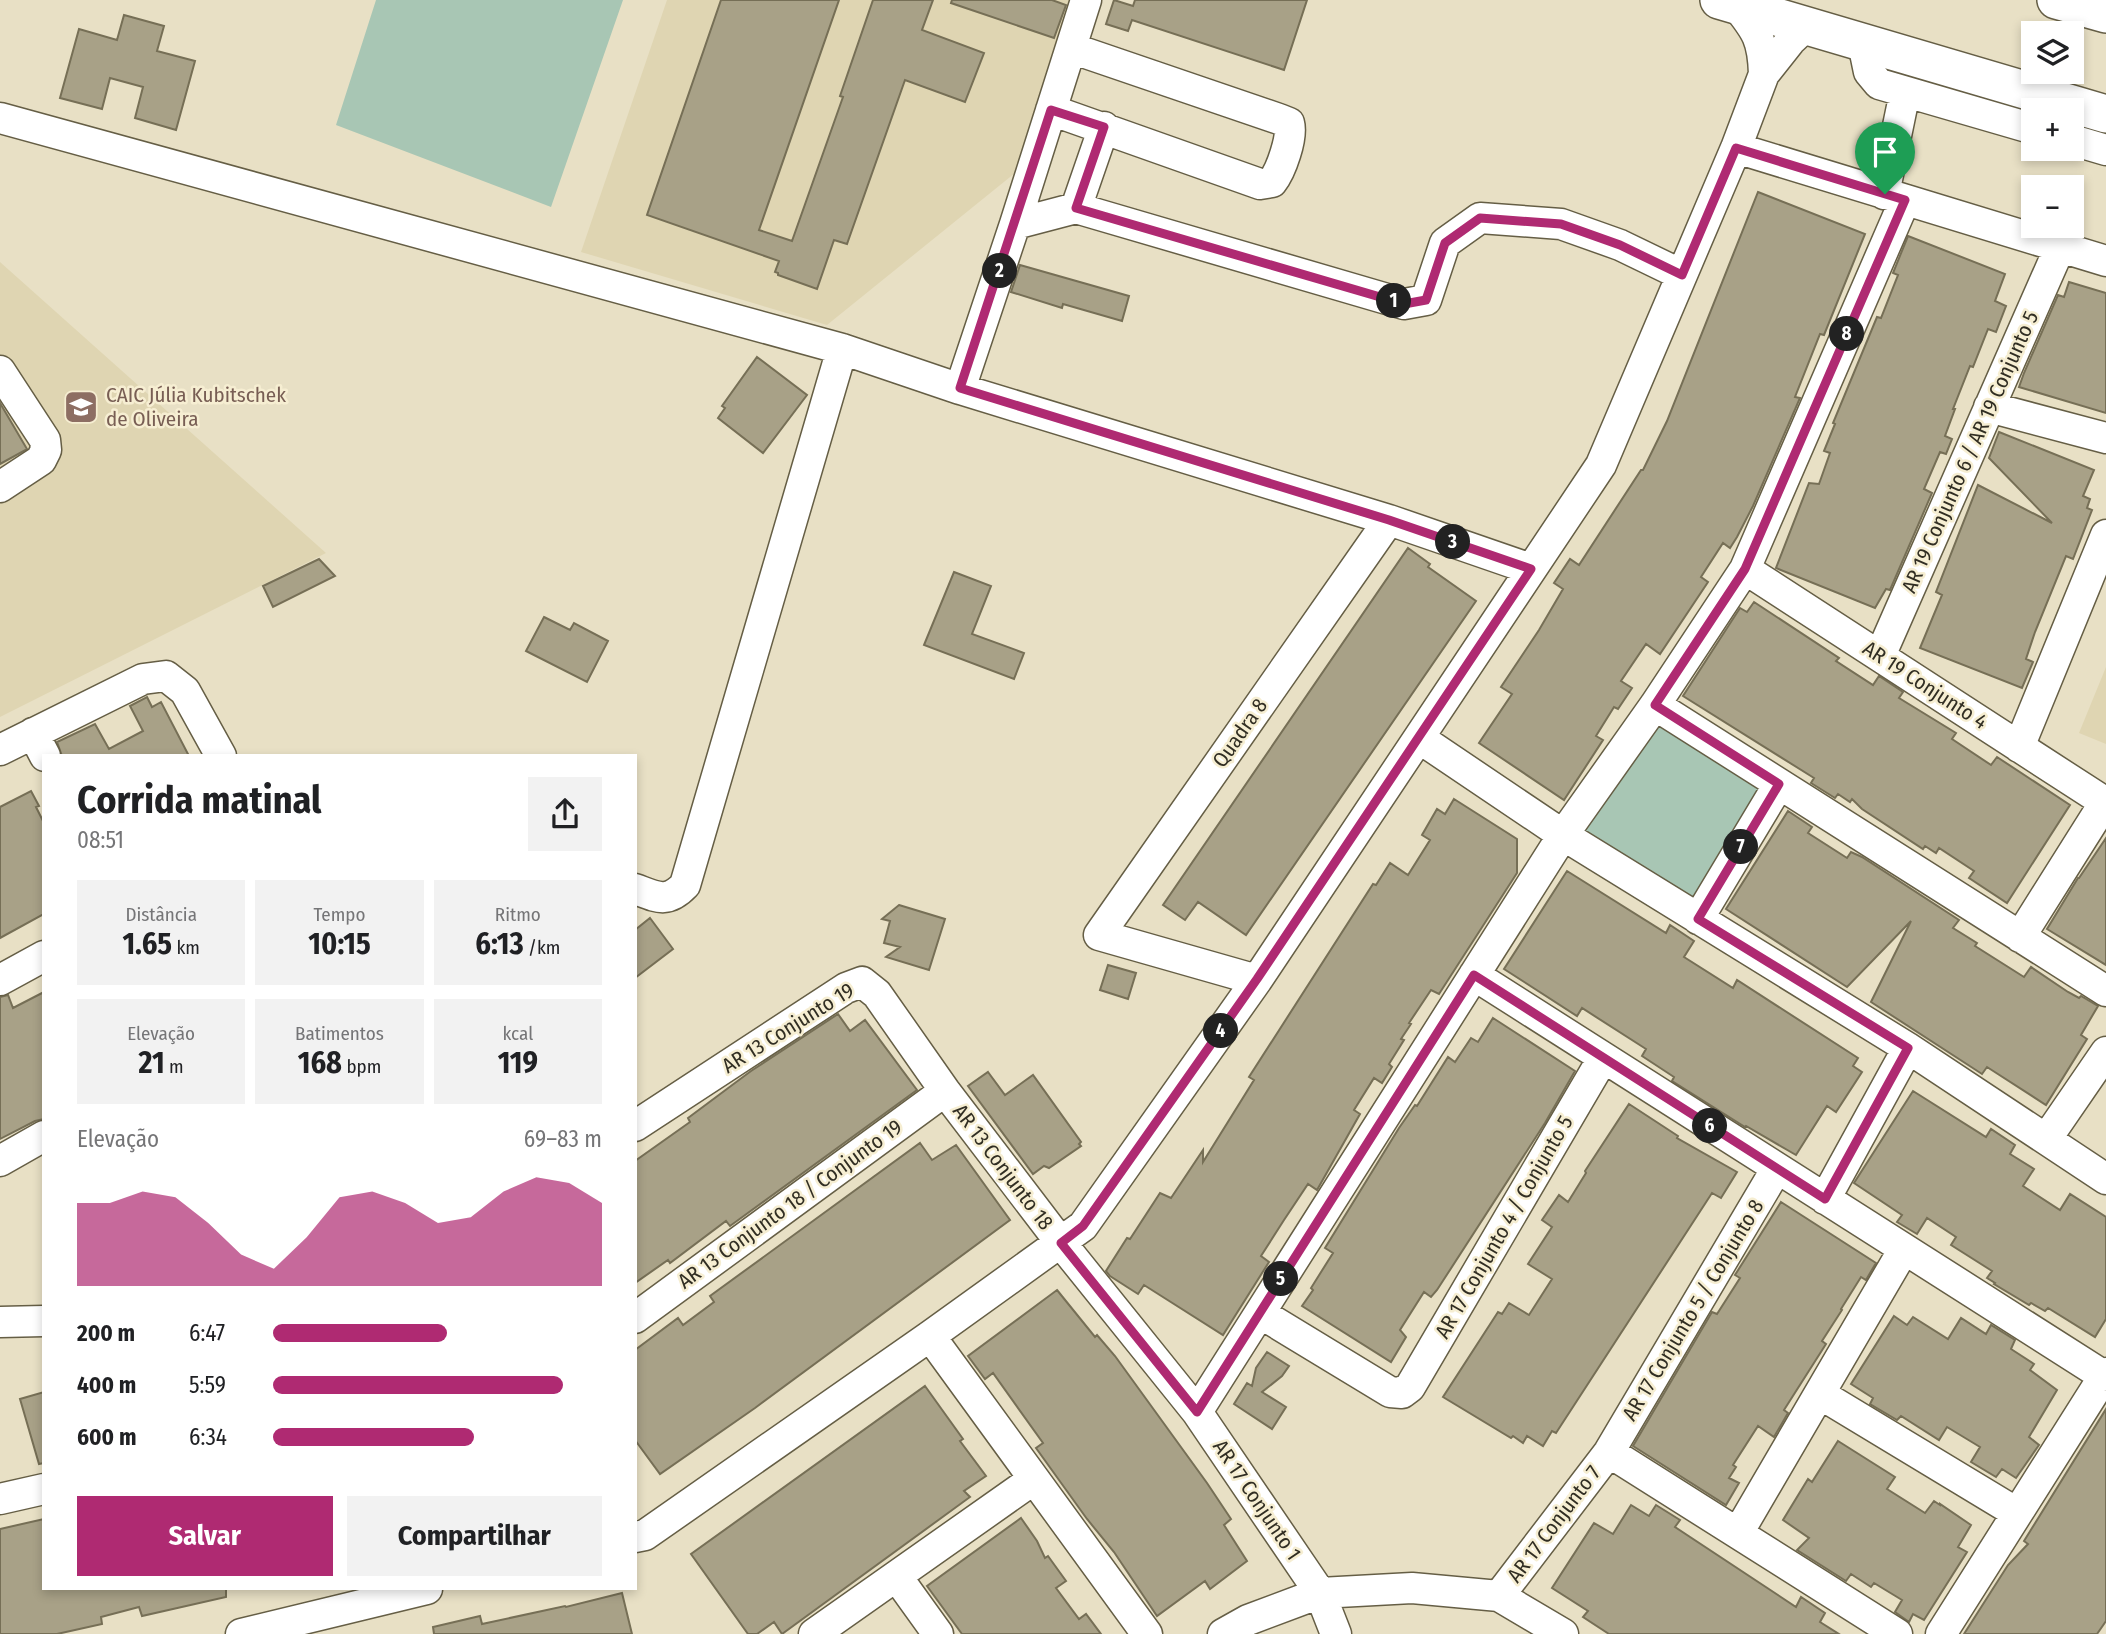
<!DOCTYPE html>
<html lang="pt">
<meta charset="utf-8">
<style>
:root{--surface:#fff;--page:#f2f2f2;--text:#202124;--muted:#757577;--accent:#af2a72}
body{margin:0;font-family:"Fira Sans Condensed",sans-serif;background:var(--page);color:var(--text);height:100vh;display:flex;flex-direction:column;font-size:26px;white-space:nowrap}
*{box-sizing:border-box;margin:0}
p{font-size:23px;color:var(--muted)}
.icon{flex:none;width:38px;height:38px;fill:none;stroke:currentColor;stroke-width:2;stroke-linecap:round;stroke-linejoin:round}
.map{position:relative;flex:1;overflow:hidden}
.side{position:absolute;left:42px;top:754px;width:595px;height:836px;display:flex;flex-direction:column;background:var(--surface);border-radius:0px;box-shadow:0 4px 10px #0003}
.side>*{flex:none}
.controls{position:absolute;left:2021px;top:21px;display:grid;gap:14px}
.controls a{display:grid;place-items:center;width:63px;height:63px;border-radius:0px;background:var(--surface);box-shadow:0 4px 10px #0003;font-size:35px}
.pin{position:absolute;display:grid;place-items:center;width:60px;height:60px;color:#fff;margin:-72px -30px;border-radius:50% 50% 50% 0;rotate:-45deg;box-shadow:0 0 7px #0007}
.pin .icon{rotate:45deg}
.km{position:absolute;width:35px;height:35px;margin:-18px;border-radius:50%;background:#222;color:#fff;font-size:19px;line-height:35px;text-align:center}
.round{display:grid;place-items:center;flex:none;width:74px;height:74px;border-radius:0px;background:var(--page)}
.head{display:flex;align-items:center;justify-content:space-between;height:119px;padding:0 35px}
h1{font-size:38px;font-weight:700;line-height:52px}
.figures{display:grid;grid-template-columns:repeat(3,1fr);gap:10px;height:119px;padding:7px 35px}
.figures div{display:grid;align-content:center;border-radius:0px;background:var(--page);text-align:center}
.figures b{font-size:30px;font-weight:700}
.figures small{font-size:19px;font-weight:400}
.figures p{font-size:19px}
.chart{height:196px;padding:14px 35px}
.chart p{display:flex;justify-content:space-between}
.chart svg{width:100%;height:126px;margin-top:7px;fill:var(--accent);opacity:.7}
.primary-button{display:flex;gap:14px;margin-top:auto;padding:14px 35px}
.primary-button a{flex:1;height:80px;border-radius:0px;background:var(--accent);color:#fff;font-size:28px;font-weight:700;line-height:80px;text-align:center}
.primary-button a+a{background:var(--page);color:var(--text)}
ul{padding:0 35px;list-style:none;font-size:23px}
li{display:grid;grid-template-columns:112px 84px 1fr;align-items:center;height:52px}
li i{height:18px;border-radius:9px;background:var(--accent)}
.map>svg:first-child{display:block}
.built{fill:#dfd5b2}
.green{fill:#a8c6b4}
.building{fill:#a8a187;stroke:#766f56;stroke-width:2}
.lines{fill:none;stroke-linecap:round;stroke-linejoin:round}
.minor-casing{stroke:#655e45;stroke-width:33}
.major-casing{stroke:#655e45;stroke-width:40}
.minor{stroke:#fff;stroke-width:30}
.major{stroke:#fff;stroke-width:37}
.route-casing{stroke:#fff;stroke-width:14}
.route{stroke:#af2a72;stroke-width:9}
.labels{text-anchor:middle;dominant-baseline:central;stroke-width:5;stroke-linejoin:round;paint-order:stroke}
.education-label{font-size:21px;fill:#785e54;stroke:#f6eed2;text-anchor:start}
.street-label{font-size:21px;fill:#312e23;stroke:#f6eed2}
</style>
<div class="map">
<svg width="2106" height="1634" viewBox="0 0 2106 1634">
<rect width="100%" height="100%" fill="#e8e0c5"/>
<!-- built -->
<path class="built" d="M667 0H1071L1015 173 827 325 581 252Z
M0 262 326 553 0 717Z
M2106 667V744L2079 733Z"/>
<!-- green -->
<path class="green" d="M376 0H623L551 207 336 125Z
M1660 726 1759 785V790L1695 898 1690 899 1584 832 1585 823 1654 727Z"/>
<!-- building -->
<path class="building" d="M721 0H839L759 230 792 241 843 97 840 96 873 0H933L922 30 984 53 965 102 905 80 847 244 834 240 817 289 778 275V273L775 272 779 261 647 215Z
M952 0H1052L1066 5 1054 38 951 3Z
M1114 0 1133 6 1135 0H1307L1284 70 1132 20 1128 31 1106 24Z
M124 15 164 26 157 51 195 61 176 130 135 118 143 87 110 78 102 109 60 98 79 29 117 40Z
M1758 192 1865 234 1824 335 1820 334 1795 397 1800 398 1753 506 1737 537 1730 548 1723 543 1701 577 1708 582 1660 654 1646 644 1621 681 1632 688 1618 709 1614 707 1596 736 1603 740 1564 800 1479 743 1512 694 1501 687 1539 630 1563 589 1554 583 1570 559 1579 565 1641 470H1643L1667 421Z
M1908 236 2005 274 1995 301 2006 306 1996 332 1988 329 1973 367 1970 366 1953 409H1955L1945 436 1952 439 1946 454 1940 452 1924 489 1932 493 1890 590 1886 589 1875 608 1776 568 1809 483 1819 484 1830 453 1824 451 1835 424 1833 423 1877 317 1881 318 1898 275 1893 273Z
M1020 265 1129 296 1122 321 1063 304 1062 308 1011 292Z
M2069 282 2106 293V413L2019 387 2024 373 2058 295 2064 297Z
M757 357 807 395 763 453 718 418 725 408 722 406Z
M0 403 27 449 0 464Z
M1999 432 2094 470 2083 496 2090 499 2087 508 2092 510 2073 559 2066 556 2035 632 2026 659 2033 662 2022 688 1920 648 1942 595 1936 592 1978 485 2052 523 1989 458Z
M1408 548 1430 564 1428 567 1476 601 1246 935 1198 902 1185 920 1163 905Z
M319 559 335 576 273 607 263 586Z
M954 572 991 586 972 634 1024 653 1014 679 924 645Z
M1754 602 1839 658 1836 661 1873 685 1879 676 1903 692 1899 698 1956 733 1952 739 1991 765 1997 757 2070 805 2007 903 1969 878 1974 871 1939 848 1936 853 1925 846 1923 849 1862 809 1852 799 1850 802 1838 794 1835 798 1811 783 1814 778 1683 696 1740 608 1747 612Z
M544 617 570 630 574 623 608 641 587 682 526 651Z
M147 697 152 707 161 702 189 756H62L57 742 95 724 109 749 143 731 130 706Z
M31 791 39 806 36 807 44 823V914L0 938V807Z
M1454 799 1517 839V873L1439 994 1431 990 1409 1023 1411 1024 1401 1039 1404 1040 1389 1064 1392 1067 1382 1083 1374 1078 1354 1110 1360 1114 1317 1190 1308 1184 1284 1220 1261 1256 1269 1262 1223 1335 1144 1285 1138 1294 1110 1276 1106 1271 1127 1238 1130 1239 1160 1193 1171 1198 1203 1150V1162L1254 1080 1249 1077 1373 884 1376 885 1390 863 1408 875 1430 840 1422 835 1437 809 1445 814Z
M1788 811 1812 827 1808 833 1847 858 1851 852 1862 857 1959 920 1953 928 1977 943 1975 946 2024 977 2031 967 2068 992 2079 998 2081 996 2098 1006 2081 1035 2087 1039 2046 1105 1987 1067 1982 1074 1871 1002 1911 921 1847 987 1726 909Z
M2106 838V965L2047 929 2078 878H2079Z
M1567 871 1666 933 1670 925 1694 941 1684 957 1733 988 1737 980 1858 1058 1853 1066 1862 1072 1836 1112 1827 1106 1796 1155 1746 1126 1745 1127 1672 1081 1674 1077 1642 1056 1646 1049 1582 1008 1577 1016 1504 969Z
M899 905 945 919 929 970 886 957 900 947 884 943 890 921 882 919Z
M650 918 673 949 635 978V930Z
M1108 965 1136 973 1128 999 1100 990Z
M44 992V1119L35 1121 0 1139V997L8 995 13 1008Z
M838 1014 850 1031 865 1020 917 1090 730 1226 726 1221 670 1263 668 1260 635 1283V1161L690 1122 688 1118 751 1071Z
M1493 1018 1575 1071 1545 1123 1437 1290 1431 1297 1424 1292 1400 1330 1406 1337 1391 1362 1302 1306 1313 1290 1311 1288 1333 1253 1325 1248 1399 1128 1415 1105 1417 1106 1448 1057 1455 1062 1471 1038 1478 1042Z
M988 1072 1005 1095 1033 1075 1081 1142 1079 1144 1081 1146 1049 1168 1044 1166 1033 1174 968 1086Z
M1913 1091 1986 1137 1991 1129 2015 1145 2010 1154 2034 1169 2023 1186 2060 1210 2070 1194 2106 1217V1319L2095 1337 2048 1308 2045 1311 2031 1303 2029 1305 1994 1284 1995 1283 1987 1278 1992 1271 1951 1245 1956 1237 1927 1218 1917 1234 1897 1222 1902 1215 1854 1183Z
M1629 1104 1678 1136 1677 1138 1737 1172 1721 1198 1712 1193 1556 1433 1552 1431 1543 1446 1527 1436 1523 1443 1513 1436 1511 1438 1443 1397 1498 1312 1502 1314 1509 1303 1529 1315 1552 1279 1528 1264 1552 1227 1542 1220 1559 1195 1568 1202 1586 1173 1585 1171Z
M920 1143 932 1160 956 1145 1010 1220 755 1408 660 1474 635 1440V1350L678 1318 683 1325 714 1302 710 1296Z
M1781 1202 1876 1263 1866 1280 1861 1277 1841 1309 1842 1310 1822 1341 1826 1344 1784 1410 1788 1413 1774 1437 1758 1426 1733 1465 1736 1467 1729 1478 1739 1483 1726 1505 1633 1446 1712 1312 1717 1314 1740 1278 1735 1275Z
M1057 1290 1095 1337 1097 1335 1115 1356 1207 1483 1231 1519 1224 1525 1247 1561 1210 1589 1205 1581 1157 1616 1114 1552 1087 1519 1036 1448 1043 1443 993 1373 985 1379 968 1356Z
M1894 1316 1907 1325 1913 1317 1948 1339 1961 1318 1986 1334 1991 1325 2015 1340 2011 1349 2034 1364 2030 1370 2057 1390 2029 1437 2039 1445 2016 1478 2002 1469 1996 1477 1971 1462 1980 1447 1947 1427 1939 1440 1901 1416 1897 1420 1870 1404 1873 1398 1851 1384Z
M1267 1352 1289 1366 1282 1376 1262 1392 1286 1407 1272 1429 1234 1404 1247 1383 1252 1386 1256 1368Z
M925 1386 963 1439 960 1441 986 1476 964 1491 970 1497 782 1634 774 1622 757 1634H748L691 1554Z
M44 1392V1463L39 1464 20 1399Z
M2106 1409V1621L2097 1634H1964L2008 1565 2028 1544 2024 1541Z
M1838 1441 1895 1477 1887 1489 1925 1513 1934 1501 1940 1505V1504L1971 1525 1958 1547 1967 1552 1924 1620 1913 1614 1909 1622 1895 1612 1902 1600 1874 1583 1871 1587 1851 1574 1846 1581 1797 1550 1809 1538 1783 1520 1808 1479 1812 1482Z
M1631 1505 1649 1516 1656 1505 1680 1520 1675 1527 1796 1607 1801 1597 1825 1613 1820 1622 1839 1634H1609L1583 1617 1588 1611 1552 1588 1594 1523 1613 1534Z
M1021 1518 1037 1541 1045 1558 1048 1556 1066 1581 1056 1588 1079 1619 1086 1614 1101 1634H962L927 1586Z
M44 1519V1589H226V1597L142 1616 139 1607 101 1617 102 1624 57 1634H0V1529Z
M622 1593 632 1634H434L433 1627 480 1616 482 1624 565 1606 566 1607Z"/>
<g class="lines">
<!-- minor casing -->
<g class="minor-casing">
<path id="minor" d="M1736 5C1757 31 1763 40 1764 74
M1863 43 1869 72 1879 84 2034 129
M1051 110 1260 184 1272 182C1281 171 1293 137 1289 123L1279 119 1071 48
M0 118 842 349 960 389 1389 520
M2072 140 2106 150
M1736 148 2106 261
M1884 194 1905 92
M1076 208 1104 127
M1015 224 1076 208 1404 304 1426 300 1445 243 1480 218 1561 224 1620 245 1682 275
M0 371 45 440 46 450 41 460 0 487
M960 389 1015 224 1086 0
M1989 407 2106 438
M1745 569 2106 803
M1880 656 2060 247
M1655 705 2106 991
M33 733 45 756
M1419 738 1563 835 1908 1048 2106 1179
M2019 747 2106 535
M0 750 143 679 166 676 185 691 221 756
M635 889C657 897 667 904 685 885L842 349
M1698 919 1779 784
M2020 937 2105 802
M1474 975 2104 1376
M0 980 44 956
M1257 980 1099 935 1389 520 1531 569
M635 1126 846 988 862 982 877 994 945 1091 1061 1243 1197 1412 1320 1593 1336 1634
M2047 1138 2106 1052
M0 1161 44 1136
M1825 1199 1908 1048
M1260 1313 1390 1392 1402 1393 1410 1387 1603 1058
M635 1318 945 1091
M0 1322 44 1321
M930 1336 1147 1634
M1820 1394 2017 1513
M1197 1412 1563 835 1655 705 1745 569 1905 200
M1609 1452 1897 1634
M0 1499 44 1489
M1738 1533 1904 1249
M635 1537 645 1535 930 1336 1083 1226 1257 980 1601 465 1736 148 1764 74 1791 40 1806 26
M897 1577 938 1634
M1499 1596 1609 1452 1777 1168
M241 1634 427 1589
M814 1634 1034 1479
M1223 1634 1248 1620 1320 1593 1412 1588 1499 1596 1563 1634
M1941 1634 2106 1373"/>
</g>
<!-- major casing -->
<g class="major-casing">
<path id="major" d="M1719 0 2106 114
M2056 0 2106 14"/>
</g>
<!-- minor -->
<use href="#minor" class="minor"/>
<!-- major -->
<use href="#major" class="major"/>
</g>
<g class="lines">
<!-- route casing -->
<g class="route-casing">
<path id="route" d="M1051 110 1104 127 1076 208 1404 304 1426 300 1445 243 1480 218 1561 224 1620 245 1682 275 1736 148 1905 200 1745 569 1655 705 1779 784 1698 919 1908 1048 1825 1199 1474 975 1197 1412 1061 1243 1083 1226 1257 979 1531 569 1389 520 960 388Z"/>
</g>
<!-- route -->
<use href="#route" class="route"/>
</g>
<!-- icons -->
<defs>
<g id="school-square" transform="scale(1.75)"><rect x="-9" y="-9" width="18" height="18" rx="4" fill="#8d6e63" stroke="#f6eed2"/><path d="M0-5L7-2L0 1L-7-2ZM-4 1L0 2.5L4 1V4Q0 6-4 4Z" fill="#fff"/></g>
</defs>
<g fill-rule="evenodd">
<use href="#school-square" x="81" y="407"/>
</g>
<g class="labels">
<!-- education labels -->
<g class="education-label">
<text x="106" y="395">CAIC Júlia Kubitschek<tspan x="106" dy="24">de Oliveira</tspan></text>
</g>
<!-- street labels -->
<g class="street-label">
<text transform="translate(1970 452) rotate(-66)">AR 19 Conjunto 6 / AR 19 Conjunto 5</text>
<text transform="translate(1925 685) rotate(33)">AR 19 Conjunto 4</text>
<text transform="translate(1240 733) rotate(-55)">Quadra 8</text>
<text transform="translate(788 1028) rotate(-32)">AR 13 Conjunto 19</text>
<text transform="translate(1003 1167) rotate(53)">AR 13 Conjunto 18</text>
<text transform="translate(790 1204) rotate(-36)">AR 13 Conjunto 18 / Conjunto 19</text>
<text transform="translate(1504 1227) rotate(-60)">AR 17 Conjunto 4 / Conjunto 5</text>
<text transform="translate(1693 1310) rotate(-59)">AR 17 Conjunto 5 / Conjunto 8</text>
<text transform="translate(1257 1500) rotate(56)">AR 17 Conjunto 1</text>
<text transform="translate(1554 1524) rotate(-53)">AR 17 Conjunto 7</text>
</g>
</g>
</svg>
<div class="controls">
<a><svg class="icon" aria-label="layers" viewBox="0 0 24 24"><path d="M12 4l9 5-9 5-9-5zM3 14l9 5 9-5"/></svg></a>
<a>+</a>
<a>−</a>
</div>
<div class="pin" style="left:1885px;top:194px;background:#1e9e55"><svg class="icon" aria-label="arrive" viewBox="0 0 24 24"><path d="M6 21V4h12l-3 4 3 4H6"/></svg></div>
<b class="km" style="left:1394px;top:301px">1</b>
<b class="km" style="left:1000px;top:271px">2</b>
<b class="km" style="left:1453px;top:542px">3</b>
<b class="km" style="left:1221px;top:1031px">4</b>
<b class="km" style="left:1281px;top:1279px">5</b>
<b class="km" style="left:1710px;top:1126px">6</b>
<b class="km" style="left:1741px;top:847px">7</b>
<b class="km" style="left:1847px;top:334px">8</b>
<section class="side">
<div class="head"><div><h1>Corrida matinal</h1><p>08:51</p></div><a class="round"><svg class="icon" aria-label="share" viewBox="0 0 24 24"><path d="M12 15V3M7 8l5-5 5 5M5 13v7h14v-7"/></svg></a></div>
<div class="figures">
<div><p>Distância</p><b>1.65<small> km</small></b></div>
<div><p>Tempo</p><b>10:15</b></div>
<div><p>Ritmo</p><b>6:13<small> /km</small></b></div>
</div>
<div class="figures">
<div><p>Elevação</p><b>21<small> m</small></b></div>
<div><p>Batimentos</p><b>168<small> bpm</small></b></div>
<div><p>kcal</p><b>119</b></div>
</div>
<div class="chart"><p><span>Elevação</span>69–83 m</p>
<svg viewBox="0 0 160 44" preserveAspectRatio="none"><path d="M0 44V15L10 15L20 11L30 13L40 22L50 33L60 38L70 27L80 13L90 11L100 15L110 22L120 20L130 11L140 6L150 8L160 15V44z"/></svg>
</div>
<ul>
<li><b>200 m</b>6:47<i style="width:53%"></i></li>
<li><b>400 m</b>5:59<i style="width:88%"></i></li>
<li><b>600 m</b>6:34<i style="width:61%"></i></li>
</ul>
<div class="primary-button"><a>Salvar</a><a>Compartilhar</a></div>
</section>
</div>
